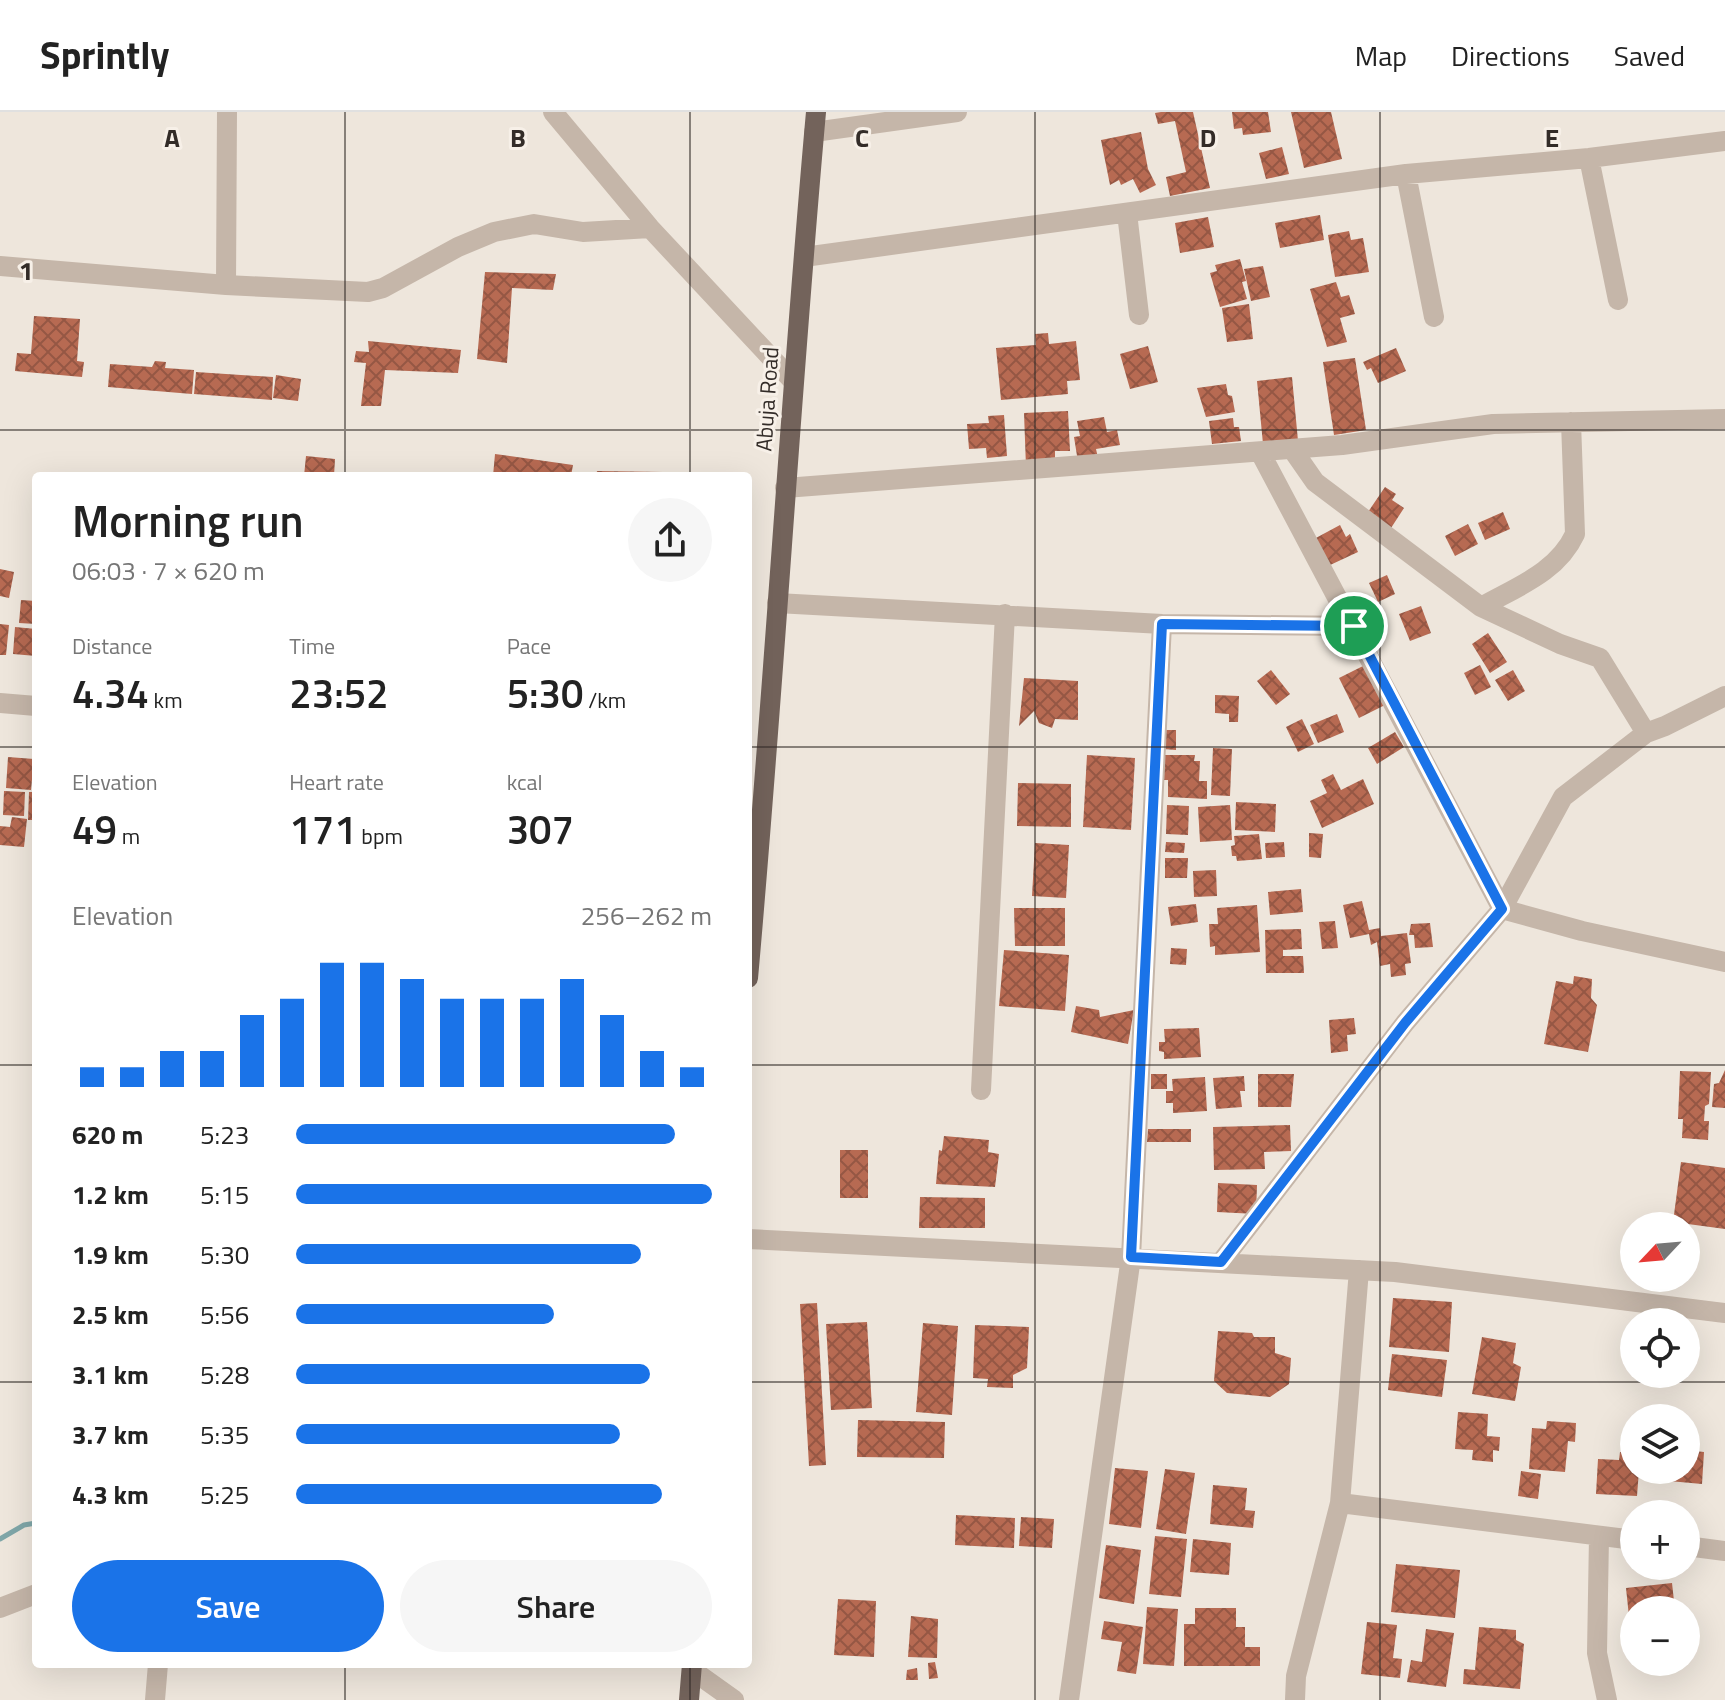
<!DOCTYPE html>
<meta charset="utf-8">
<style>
:root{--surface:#fff;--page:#f6f6f6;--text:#222;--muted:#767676;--line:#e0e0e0;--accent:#1a73e8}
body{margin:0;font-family:"Titillium Web",sans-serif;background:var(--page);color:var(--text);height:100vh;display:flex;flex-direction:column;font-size:30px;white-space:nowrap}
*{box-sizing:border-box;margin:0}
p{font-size:26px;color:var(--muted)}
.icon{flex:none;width:44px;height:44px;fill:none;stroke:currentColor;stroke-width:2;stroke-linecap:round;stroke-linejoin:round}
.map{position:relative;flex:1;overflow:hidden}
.side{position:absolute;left:32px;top:360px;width:720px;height:1196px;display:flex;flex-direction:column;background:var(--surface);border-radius:8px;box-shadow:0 8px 32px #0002}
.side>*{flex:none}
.needle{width:52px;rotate:244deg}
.controls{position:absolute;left:1620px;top:1100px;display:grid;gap:16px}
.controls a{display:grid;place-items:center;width:80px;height:80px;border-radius:50%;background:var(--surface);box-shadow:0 8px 32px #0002;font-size:40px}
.pin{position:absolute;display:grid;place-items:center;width:68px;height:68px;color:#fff;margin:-34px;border:4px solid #fff;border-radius:50%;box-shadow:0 2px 8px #0007}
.round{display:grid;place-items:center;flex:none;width:84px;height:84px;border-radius:42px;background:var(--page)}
.headline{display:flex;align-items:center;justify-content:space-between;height:136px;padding:0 40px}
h1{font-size:44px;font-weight:600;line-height:60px}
.metrics{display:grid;grid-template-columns:repeat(3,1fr);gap:12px;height:136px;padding:8px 40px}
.metrics div{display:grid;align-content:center}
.metrics b{font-size:40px;font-weight:600}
.metrics small{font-size:22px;font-weight:400}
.metrics p{font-size:22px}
.chart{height:224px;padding:16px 40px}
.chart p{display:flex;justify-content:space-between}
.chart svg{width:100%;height:144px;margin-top:8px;stroke:var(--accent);stroke-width:6}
.action{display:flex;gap:16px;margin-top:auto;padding:16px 40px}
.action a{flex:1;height:92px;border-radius:48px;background:var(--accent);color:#fff;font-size:32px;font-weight:600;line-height:92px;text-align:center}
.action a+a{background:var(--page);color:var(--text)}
ul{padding:0 40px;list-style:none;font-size:26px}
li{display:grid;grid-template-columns:128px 96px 1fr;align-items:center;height:60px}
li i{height:20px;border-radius:10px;background:var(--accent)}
header{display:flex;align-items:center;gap:48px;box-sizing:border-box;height:112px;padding:0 40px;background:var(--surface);border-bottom:2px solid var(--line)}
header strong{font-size:38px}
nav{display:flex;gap:44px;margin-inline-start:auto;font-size:28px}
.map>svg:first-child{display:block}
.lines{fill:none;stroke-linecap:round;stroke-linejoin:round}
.stream{stroke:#7fa6a8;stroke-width:5}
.building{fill:url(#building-cross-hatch)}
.minor{stroke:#c5b6a9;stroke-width:20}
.primary{stroke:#73635b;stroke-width:20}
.route-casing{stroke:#fff;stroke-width:16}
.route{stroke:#1a73e8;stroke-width:10}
.grid{fill:none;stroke:#332c28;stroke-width:2;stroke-opacity:0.55}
.labels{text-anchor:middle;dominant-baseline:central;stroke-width:6;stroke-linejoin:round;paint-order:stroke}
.street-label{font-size:22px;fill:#332c28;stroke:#f7f0e8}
.grid-label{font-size:26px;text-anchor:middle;font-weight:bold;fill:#332c28;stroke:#f7f0e8;stroke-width:6;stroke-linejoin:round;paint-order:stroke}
</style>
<header>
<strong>Sprintly</strong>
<nav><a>Map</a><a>Directions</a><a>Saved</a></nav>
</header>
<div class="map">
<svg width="1725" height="1588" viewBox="0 0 1725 1588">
<defs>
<pattern id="building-cross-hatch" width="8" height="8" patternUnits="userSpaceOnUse" patternTransform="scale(2)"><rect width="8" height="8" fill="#b76a52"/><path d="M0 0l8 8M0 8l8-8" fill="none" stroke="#955744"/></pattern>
</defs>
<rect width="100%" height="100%" fill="#eee6dc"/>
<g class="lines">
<!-- stream -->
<path class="stream" d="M0 1427 24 1413 36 1411"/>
</g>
<!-- building -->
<path class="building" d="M1161 0H1193L1210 76 1170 84 1166 65 1186 60 1175 9 1158 12 1155 1Z
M1232 0H1268L1271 20 1243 23 1242 16 1234 17Z
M1291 0H1331L1342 47 1304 56Z
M1141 20 1148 57 1156 73 1140 81 1133 67 1121 73 1119 68 1110 73 1101 28Z
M1282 35 1289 62 1266 67 1259 41Z
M1320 103 1324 128 1280 136 1275 111Z
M1208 105 1214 135 1180 141 1175 111Z
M1349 119 1351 128 1363 126 1369 160 1335 165 1328 123Z
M1240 147 1246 169 1242 170 1247 187 1220 195 1210 161 1217 159 1215 153Z
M1263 154 1270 185 1251 189 1244 157Z
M485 160 556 162 553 178 512 176 507 251 477 247Z
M1336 170 1341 185 1349 183 1355 202 1340 206 1347 230 1327 235 1310 177Z
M1249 192 1253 227 1227 230 1222 196Z
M34 204 80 207 77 249 84 250 82 265 15 259 17 241 31 242Z
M1048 221 1049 232 1076 229 1080 268 1067 269 1068 282 1001 288 996 236 1036 233 1035 222Z
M368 229 461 238 458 261 385 258 381 294H361L366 251 354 250 356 239 369 240Z
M1148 234 1158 270 1130 277 1120 242Z
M1396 236 1406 259 1378 271 1371 256 1367 258 1363 250Z
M1355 246 1366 318 1334 323 1323 250Z
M155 249 166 250 165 256 194 258 192 282 108 275 110 252 152 255Z
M196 260 273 265 272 288 194 282Z
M276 263 301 267 298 289 273 286Z
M1292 265 1298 329 1263 332 1257 269Z
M1226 272 1228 283 1232 284 1235 300 1206 305 1197 276Z
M1068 299 1070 339H1055V346L1026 355 1024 301Z
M1004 303 1007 344 987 346 986 336 969 337 967 312 989 311 988 304Z
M1104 305 1107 320 1117 318 1120 333 1096 337 1098 346 1078 350 1074 325 1080 324 1077 309Z
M1233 306 1234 315H1239L1241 329 1212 332 1209 309Z
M495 342 573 353 571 364H493Z
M306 344 335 347 334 364H304Z
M597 359 663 360V364H596Z
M1385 375 1396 382 1392 388 1404 396 1391 416 1368 400Z
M1503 400 1510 417 1485 428 1478 411Z
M1468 412 1478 432 1455 444 1445 424Z
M1340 413 1346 425 1350 422 1358 440 1328 454 1314 427Z
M0 457 14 460 9 486 0 484Z
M1387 463 1395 482 1378 490 1369 471Z
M21 488 36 489V512L19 511Z
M1421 494 1431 521 1410 529 1399 502Z
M0 512 9 513 6 543H0Z
M15 515 36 517V544L13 542Z
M1488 521 1507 550 1490 561 1472 532Z
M1365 553 1385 593 1359 606 1339 566Z
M1480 553 1491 575 1475 583 1464 561Z
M1271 558 1290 582 1276 593 1257 569Z
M1513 558 1525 579 1508 589 1495 568Z
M1024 566 1078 569V608L1055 607 1052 616 1039 611 1034 599 1019 614Z
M1215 583 1239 584 1238 610H1229V602L1215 601Z
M1337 602 1344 620 1318 631 1310 613Z
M1302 607 1314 632 1298 640 1286 615Z
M1164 618H1176V638L1163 637Z
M1395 620 1404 635 1377 652 1368 636Z
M1213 636 1232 637 1230 684 1211 683Z
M1087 643 1135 646 1131 718 1083 715Z
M1165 643H1195L1194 649H1200L1199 669H1207V687L1168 685V668H1161Z
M8 645 34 647 31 678 6 676Z
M1333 662 1341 678 1363 667 1374 692 1322 716 1310 689 1327 681 1321 668Z
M1018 671 1071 672V715L1017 714Z
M4 679 25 680 24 704 3 703Z
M29 680H34L36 708H28Z
M1236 690 1276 692 1275 720 1235 718Z
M1167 693 1189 694 1188 723 1166 722Z
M1230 693 1232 728 1200 730 1198 695Z
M12 705 27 707 24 735 0 733V714L10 715Z
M1309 721 1323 722 1321 746 1309 745Z
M1259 722 1262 747 1237 749 1236 744H1232L1231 734 1235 733 1234 724Z
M1166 730 1185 731 1184 741 1165 740Z
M1284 730 1285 745 1266 746 1265 731Z
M1035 731 1069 733 1066 786 1032 784Z
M1165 746H1188L1187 766H1165Z
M1216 758 1217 784 1194 785 1193 759Z
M1301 777 1303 800 1270 803 1268 780Z
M1362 789 1369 818 1380 816 1381 824 1407 821 1411 851 1405 852 1406 863 1391 865 1390 852 1380 854 1377 830 1371 833 1369 822 1350 826 1343 793Z
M1196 792 1198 810 1171 814 1168 795Z
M1257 793 1260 840 1215 843V834L1210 835 1209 812H1218L1217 796Z
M1014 796H1065V834H1015Z
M1335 809 1338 836 1322 837 1319 810Z
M1430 811 1433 835 1415 836 1414 823H1409L1411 812Z
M1301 817 1302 837 1283 838V844H1303L1304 861H1266L1265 818Z
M1171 836 1187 837 1186 853 1170 852Z
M1004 838 1069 843 1065 899 999 894Z
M1574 864 1592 867 1591 886 1597 893 1588 940 1544 932 1556 869 1573 872Z
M1076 894 1099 898 1100 905 1134 898 1128 932 1071 920Z
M1354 906 1356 922 1347 923 1348 939 1331 941 1329 908Z
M1199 916 1201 945 1164 947V940L1159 939V930H1165L1164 917Z
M1725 958V996L1712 995 1714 972 1719 971Z
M1680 959 1711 960 1709 992 1705 994 1704 1009H1709L1708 1028 1682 1026 1683 1007H1678Z
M1151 962H1167V977H1151Z
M1258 962H1294L1291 995H1258Z
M1244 964 1245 979H1240L1242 995 1216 997 1213 966Z
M1205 965 1207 999 1173 1001V991H1166V979H1173L1172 967Z
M1290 1013 1291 1039 1264 1040 1265 1057 1214 1058 1213 1015Z
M1148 1017H1191V1030H1147Z
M944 1024 989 1028 988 1040 999 1042 995 1075 936 1072 939 1038 942 1039Z
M840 1038H868V1086H840Z
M1681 1050 1725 1056V1117L1673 1110Z
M1218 1071 1257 1073 1256 1102 1217 1100Z
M920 1085 985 1086V1116H919Z
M1393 1186 1452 1190 1449 1240 1389 1235Z
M817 1191 826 1353 809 1354 800 1192Z
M867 1210 872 1296 831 1298 826 1212Z
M923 1211 958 1214 952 1303 916 1300Z
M975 1213 1029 1215 1027 1256 1013 1263V1276L987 1275 988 1267 973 1266Z
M1218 1219 1252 1221 1254 1225H1275V1241L1291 1246 1289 1272 1270 1285 1227 1281 1214 1269Z
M1482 1225 1516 1231 1513 1251 1521 1255 1515 1289 1472 1282Z
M1392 1242 1447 1248 1442 1285 1388 1278Z
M1458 1300 1488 1302 1487 1324 1500 1325 1499 1339 1493 1338V1350L1472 1348 1473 1338 1455 1337Z
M858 1308 945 1310 944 1346 857 1345Z
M1547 1309 1576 1311 1575 1330 1568 1329 1565 1360 1529 1357 1532 1316 1546 1317Z
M1686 1338 1704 1340 1702 1372 1658 1368 1659 1358H1686Z
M1620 1340 1634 1341V1358H1639L1637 1384 1596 1382 1598 1347 1619 1348Z
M1115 1356 1148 1359 1141 1416 1109 1412Z
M1165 1357 1195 1361 1186 1422 1156 1417Z
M1521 1359 1541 1362 1538 1387 1518 1384Z
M1213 1373 1247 1376 1245 1398 1255 1399 1253 1416 1210 1412Z
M956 1403 1015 1406 1014 1436 955 1433Z
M1021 1405 1054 1407 1052 1436 1019 1434Z
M1155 1424 1187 1427 1181 1485 1149 1482Z
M1193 1427 1231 1431 1229 1463 1190 1460Z
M1106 1433 1141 1438 1134 1492 1099 1486Z
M1396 1452 1460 1458 1455 1506 1391 1500Z
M1672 1471 1675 1498H1634V1533H1632L1626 1476Z
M838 1487 876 1489 874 1545 834 1543Z
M1147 1495 1178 1497 1174 1554 1143 1552Z
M1195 1496H1236V1515H1245V1535H1260V1554H1184V1512H1195Z
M911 1504 938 1507 937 1546 908 1545Z
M1104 1509 1143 1515 1136 1562 1117 1559 1122 1530 1101 1527Z
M1367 1510 1397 1513 1393 1546 1402 1547 1400 1566 1361 1562Z
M1479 1515 1516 1518V1528L1524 1532 1520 1577 1463 1572 1464 1557 1475 1558Z
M1426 1517 1454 1521 1446 1575 1407 1570 1411 1548 1422 1550Z
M935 1550 938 1566 929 1567 928 1551Z
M917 1556 918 1568H906L907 1558Z"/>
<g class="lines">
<!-- minor -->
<path class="minor" d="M553 0 650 116 792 268
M814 20 957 0
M1589 46 1618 188
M1406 62 1434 205
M1127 101 1139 203
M804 145 1406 62 1589 46 1725 29
M0 154 226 173 368 180 383 176 458 135 494 120 534 112 583 120 650 116
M226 173 227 0
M1292 337 1315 370 1481 495 1560 532 1600 546 1646 621
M1260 340 1502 797 1582 819 1725 850
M785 376 1342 333 1493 312 1725 307
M777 491 1162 512 1354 514
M1481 495C1516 475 1557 461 1575 422L1571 310
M0 591 36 594
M981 978 1005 502
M748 1127 1395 1160 1725 1201
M1221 1150 1405 911 1502 797 1563 685 1646 621 1665 614 1725 584
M1340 1391 1634 1428
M1599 1424 1597 1541 1607 1588
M1686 1434 1725 1439
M0 1496 36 1482
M692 1558 734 1588
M155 1588 158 1552
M1069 1588 1131 1145 1162 512
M1295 1588 1296 1564 1340 1391 1359 1158"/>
<!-- primary -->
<path class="primary" d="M748 866C774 577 790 288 816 0
M689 1588 692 1552"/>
</g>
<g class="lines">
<!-- route casing -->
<g class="route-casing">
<path id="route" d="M1162 512 1354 514 1502 797 1405 911 1221 1150 1131 1145Z"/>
</g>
<!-- route -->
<use href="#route" class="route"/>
</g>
<!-- grid -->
<path class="grid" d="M345 0V364M690 0V364M1035 0V1588M1380 0V1588M0 318H1725M0 635H36M748 635H1725M0 953H36M748 953H1725M0 1270H36M748 1270H1725M345 1552V1588M690 1552V1588"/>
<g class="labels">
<!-- street labels -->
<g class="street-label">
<text transform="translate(767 287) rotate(-86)">Abuja Road</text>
</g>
</g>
<g class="grid-label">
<text x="172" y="35">A</text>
<text x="518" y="35">B</text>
<text x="862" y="35">C</text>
<text x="1208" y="35">D</text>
<text x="1552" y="35">E</text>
<text x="26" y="168">1</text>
</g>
</svg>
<div class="controls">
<a><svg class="needle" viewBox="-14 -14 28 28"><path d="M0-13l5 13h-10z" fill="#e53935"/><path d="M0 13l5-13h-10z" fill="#767676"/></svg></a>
<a><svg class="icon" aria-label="locate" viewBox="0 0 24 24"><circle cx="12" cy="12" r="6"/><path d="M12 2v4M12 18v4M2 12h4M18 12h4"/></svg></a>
<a><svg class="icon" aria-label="layers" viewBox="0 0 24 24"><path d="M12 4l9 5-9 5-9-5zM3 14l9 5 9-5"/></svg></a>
<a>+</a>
<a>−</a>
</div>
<div class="pin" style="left:1354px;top:514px;background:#1e9e55"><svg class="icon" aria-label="arrive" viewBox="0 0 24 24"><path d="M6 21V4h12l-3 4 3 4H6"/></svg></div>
<section class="side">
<div class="headline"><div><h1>Morning run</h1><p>06:03 · 7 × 620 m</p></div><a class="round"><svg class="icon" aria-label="share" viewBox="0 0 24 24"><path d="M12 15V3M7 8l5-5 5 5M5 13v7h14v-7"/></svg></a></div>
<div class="metrics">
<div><p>Distance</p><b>4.34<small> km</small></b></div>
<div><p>Time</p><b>23:52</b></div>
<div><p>Pace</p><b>5:30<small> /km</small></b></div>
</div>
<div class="metrics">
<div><p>Elevation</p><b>49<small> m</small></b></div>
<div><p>Heart rate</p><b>171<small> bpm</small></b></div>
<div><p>kcal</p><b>307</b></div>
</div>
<div class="chart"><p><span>Elevation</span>256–262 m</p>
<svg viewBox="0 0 160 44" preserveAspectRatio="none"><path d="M5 44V38M15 44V38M25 44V33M35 44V33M45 44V22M55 44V17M65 44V6M75 44V6M85 44V11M95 44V17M105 44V17M115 44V17M125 44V11M135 44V22M145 44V33M155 44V38"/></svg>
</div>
<ul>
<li><b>620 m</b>5:23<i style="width:91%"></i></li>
<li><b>1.2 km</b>5:15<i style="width:100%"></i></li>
<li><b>1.9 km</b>5:30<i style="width:83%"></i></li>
<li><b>2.5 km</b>5:56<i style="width:62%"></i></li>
<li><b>3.1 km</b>5:28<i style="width:85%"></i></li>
<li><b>3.7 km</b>5:35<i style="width:78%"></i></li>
<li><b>4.3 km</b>5:25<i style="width:88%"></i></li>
</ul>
<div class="action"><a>Save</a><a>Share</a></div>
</section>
</div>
